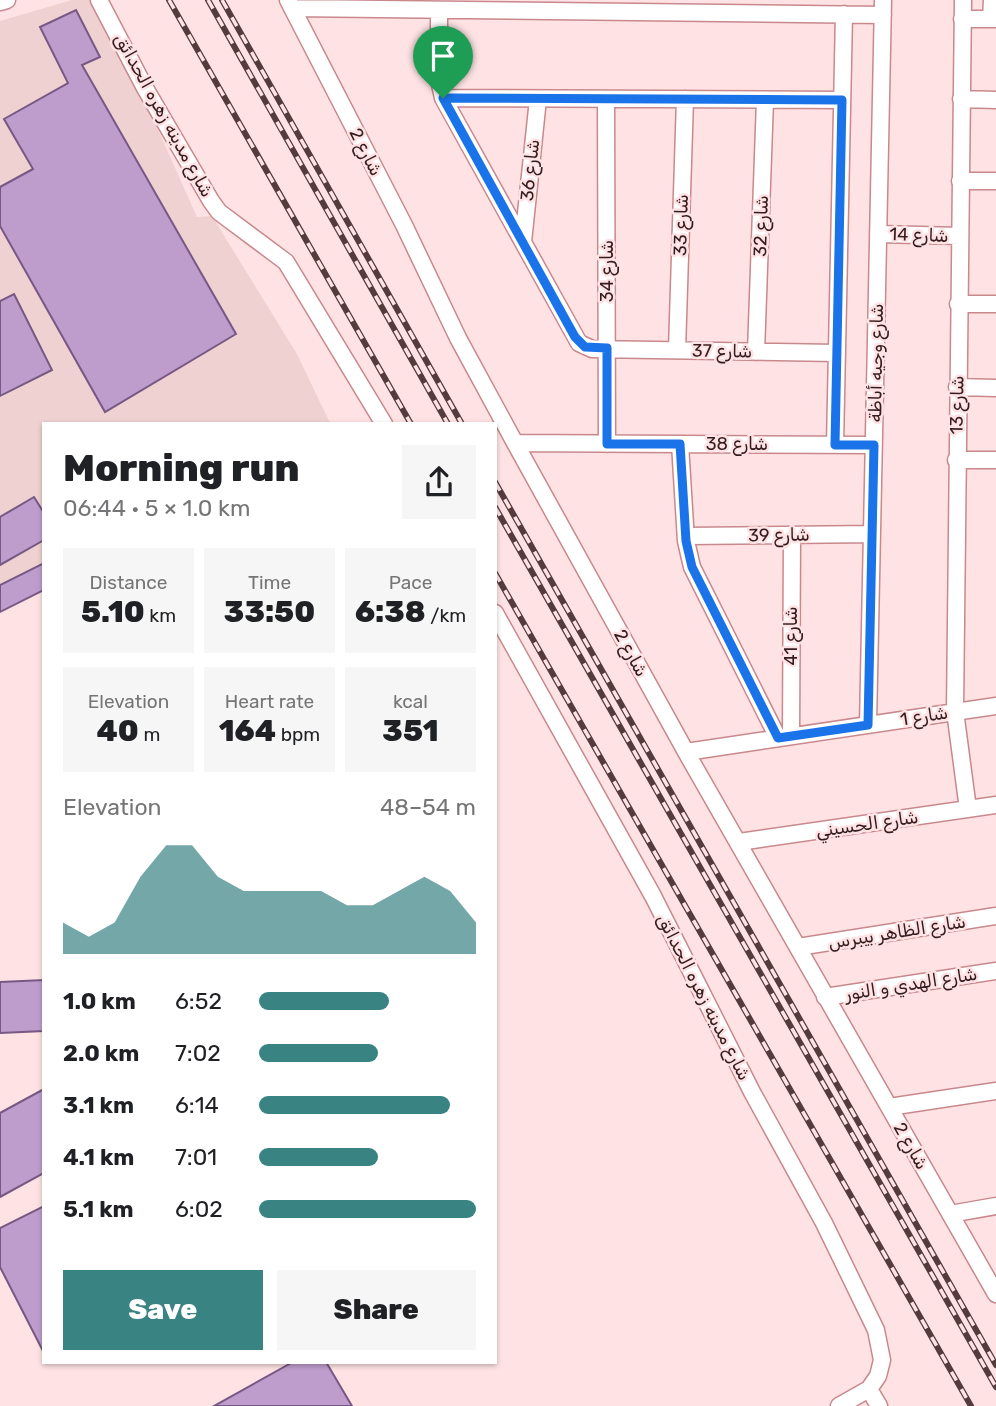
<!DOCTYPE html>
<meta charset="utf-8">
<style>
:root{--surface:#fff;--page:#f6f6f6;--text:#202124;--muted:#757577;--accent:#3a8383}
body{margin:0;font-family:Rubik,"Noto Sans Arabic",sans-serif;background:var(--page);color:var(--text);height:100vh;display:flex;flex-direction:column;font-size:26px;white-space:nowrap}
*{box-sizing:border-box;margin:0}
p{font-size:23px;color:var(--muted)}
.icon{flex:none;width:38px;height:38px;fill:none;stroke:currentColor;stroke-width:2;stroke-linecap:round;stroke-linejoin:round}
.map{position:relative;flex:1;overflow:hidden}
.sheet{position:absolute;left:42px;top:422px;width:455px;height:942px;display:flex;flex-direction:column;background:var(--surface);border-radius:0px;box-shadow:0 2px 5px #0004}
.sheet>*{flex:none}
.pin{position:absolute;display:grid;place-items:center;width:60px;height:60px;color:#fff;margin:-72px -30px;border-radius:50% 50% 50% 0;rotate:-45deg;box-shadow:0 0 7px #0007}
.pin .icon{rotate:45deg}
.round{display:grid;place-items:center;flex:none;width:74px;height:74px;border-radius:0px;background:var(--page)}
.summary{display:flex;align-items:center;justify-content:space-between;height:119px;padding:0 21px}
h1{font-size:38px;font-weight:800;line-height:52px}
.figures{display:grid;grid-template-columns:repeat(3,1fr);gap:10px;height:119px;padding:7px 21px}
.figures div{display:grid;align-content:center;border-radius:0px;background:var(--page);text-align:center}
.figures b{font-size:30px;font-weight:800}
.figures small{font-size:19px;font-weight:400}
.figures p{font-size:19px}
.chart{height:196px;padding:14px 21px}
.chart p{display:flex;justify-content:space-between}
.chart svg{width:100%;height:126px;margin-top:7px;fill:var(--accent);opacity:.7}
.button{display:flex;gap:14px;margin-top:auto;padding:14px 21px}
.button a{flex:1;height:80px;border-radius:0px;background:var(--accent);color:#fff;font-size:28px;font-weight:800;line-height:80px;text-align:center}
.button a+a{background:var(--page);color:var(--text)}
ul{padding:0 21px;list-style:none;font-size:23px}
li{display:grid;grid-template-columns:112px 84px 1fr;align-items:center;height:52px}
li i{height:18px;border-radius:9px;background:var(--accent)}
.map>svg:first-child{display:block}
.built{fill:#f0d1d2}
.building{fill:#be9dcd;stroke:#775884;stroke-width:2}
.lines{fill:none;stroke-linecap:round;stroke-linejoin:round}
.minor-casing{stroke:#c8888c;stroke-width:19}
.minor{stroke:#fff;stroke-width:16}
.rail-casing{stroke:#543b3c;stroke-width:6}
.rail{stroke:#ffe3e4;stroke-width:3.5;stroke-dasharray:10;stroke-linecap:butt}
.route-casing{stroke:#fff;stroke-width:14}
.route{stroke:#1a73e8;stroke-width:9}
.labels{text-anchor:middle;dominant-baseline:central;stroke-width:5;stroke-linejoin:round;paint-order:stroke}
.street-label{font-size:18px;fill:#341c1d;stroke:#ffe3e4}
</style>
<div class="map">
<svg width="996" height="1406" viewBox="0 0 996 1406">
<rect width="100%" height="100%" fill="#ffe3e4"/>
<!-- built -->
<path class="built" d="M72 0H90L123 51 197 217 212 216 297 354 330 423 44 424V590L0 612V21Z"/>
<!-- building -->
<path class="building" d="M76 10 100 57 82 65 236 334 105 412 0 226V187L33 169 4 119 68 83 40 27Z
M14 294 52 370 0 396V301Z
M34 497 44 513V540L0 565V517Z
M44 563V590L0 612V585Z
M44 980V1031L0 1033V982Z
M44 1089V1173L0 1197V1113Z
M44 1206V1353L0 1267V1228Z
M293 1362H326L352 1406H214Z"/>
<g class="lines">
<!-- minor casing -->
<g class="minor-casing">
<path id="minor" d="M99 0 145 88 211 201 219 212 286 262 384 424
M288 0 404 225 458 338 515 443 686 752 996 1294
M963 0 955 711 968 809
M0 2 7 0
M292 8 883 15
M439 10V80L443 98 579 343 592 349 837 353
M962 19H996
M991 19 992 0
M443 98 842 100
M606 99 607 444
M961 99 996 100
M960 181H996
M878 234 960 236
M523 242 538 99
M958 304H996
M677 350 685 99
M756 352 765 100
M957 387 996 388
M515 443 874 445
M680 444 686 541 692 567 778 738
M835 445 844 14
M956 460H996
M686 536 872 534
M495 613 653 896 752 1092 824 1223 876 1330 882 1360 878 1376 869 1389 839 1406
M868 725 883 0
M791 736 792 535
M686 752 996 706
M739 842 996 805
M798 947 996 916
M825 997 996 971
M889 1107 996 1091
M950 1214 996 1206
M869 1389 879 1406"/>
</g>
<!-- minor -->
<use href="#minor" class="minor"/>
<!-- rail casing -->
<g class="rail-casing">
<path id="rail" d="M169 0 411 424
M208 0 448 424
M222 0 462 424
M495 482 996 1365
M495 507 996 1387
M495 573 971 1406"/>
</g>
<!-- rail -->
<use href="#rail" class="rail"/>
</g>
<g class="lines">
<!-- route casing -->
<g class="route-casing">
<path id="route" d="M443 98 842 100 835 445H874L868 725 778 738 692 567 686 541 680 444H607V348L585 347 575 337Z"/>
</g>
<!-- route -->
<use href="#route" class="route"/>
</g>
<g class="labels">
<!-- street labels -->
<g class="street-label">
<text transform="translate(164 115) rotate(61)">شارع مدينه زهره الحدائق</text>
<text transform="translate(366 152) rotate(63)">شارع 2</text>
<text transform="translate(530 170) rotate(-84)">شارع 36</text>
<text transform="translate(681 225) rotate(-88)">شارع 33</text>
<text transform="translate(761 226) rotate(-88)">شارع 32</text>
<text transform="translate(919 235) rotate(2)">شارع 14</text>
<text transform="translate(607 271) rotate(-90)">شارع 34</text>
<text transform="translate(722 351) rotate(1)">شارع 37</text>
<text transform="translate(876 363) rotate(-89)">شارع وجيه أباظة</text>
<text transform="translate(957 405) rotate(-89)">شارع 13</text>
<text x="737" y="444">شارع 38</text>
<text transform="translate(779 535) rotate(-1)">شارع 39</text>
<text transform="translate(791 636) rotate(-90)">شارع 41</text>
<text transform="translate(631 653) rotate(61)">شارع 2</text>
<text transform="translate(924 716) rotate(-9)">شارع 1</text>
<text transform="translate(867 824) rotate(-8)">شارع الحسيني</text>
<text transform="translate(897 932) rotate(-9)">شارع الظاهر بيبرس</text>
<text transform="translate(911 984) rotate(-9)">شارع الهدي و النور</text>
<text transform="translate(704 997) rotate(63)">شارع مدينه زهره الحدائق</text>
<text transform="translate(911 1146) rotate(60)">شارع 2</text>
</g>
</g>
</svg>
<div class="pin" style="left:443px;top:98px;background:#1e9e55"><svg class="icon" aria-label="arrive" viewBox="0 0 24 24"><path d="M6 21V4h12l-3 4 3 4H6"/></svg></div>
<section class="sheet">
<div class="summary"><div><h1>Morning run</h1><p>06:44 · 5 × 1.0 km</p></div><a class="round"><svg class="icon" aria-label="share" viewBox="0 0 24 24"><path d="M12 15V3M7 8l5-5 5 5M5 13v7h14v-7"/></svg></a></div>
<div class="figures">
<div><p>Distance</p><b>5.10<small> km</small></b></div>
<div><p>Time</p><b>33:50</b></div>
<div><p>Pace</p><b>6:38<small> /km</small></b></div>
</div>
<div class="figures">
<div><p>Elevation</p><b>40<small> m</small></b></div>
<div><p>Heart rate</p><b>164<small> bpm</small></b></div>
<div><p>kcal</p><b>351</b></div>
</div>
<div class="chart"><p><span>Elevation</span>48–54 m</p>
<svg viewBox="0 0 160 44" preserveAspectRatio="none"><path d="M0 44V33L10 38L20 33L30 17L40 6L50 6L60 17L70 22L80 22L90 22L100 22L110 27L120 27L130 22L140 17L150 22L160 33V44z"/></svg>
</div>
<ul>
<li><b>1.0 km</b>6:52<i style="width:60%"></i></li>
<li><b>2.0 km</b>7:02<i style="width:55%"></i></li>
<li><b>3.1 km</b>6:14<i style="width:88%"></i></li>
<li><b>4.1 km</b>7:01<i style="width:55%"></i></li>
<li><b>5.1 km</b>6:02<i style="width:100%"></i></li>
</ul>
<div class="button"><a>Save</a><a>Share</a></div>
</section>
</div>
